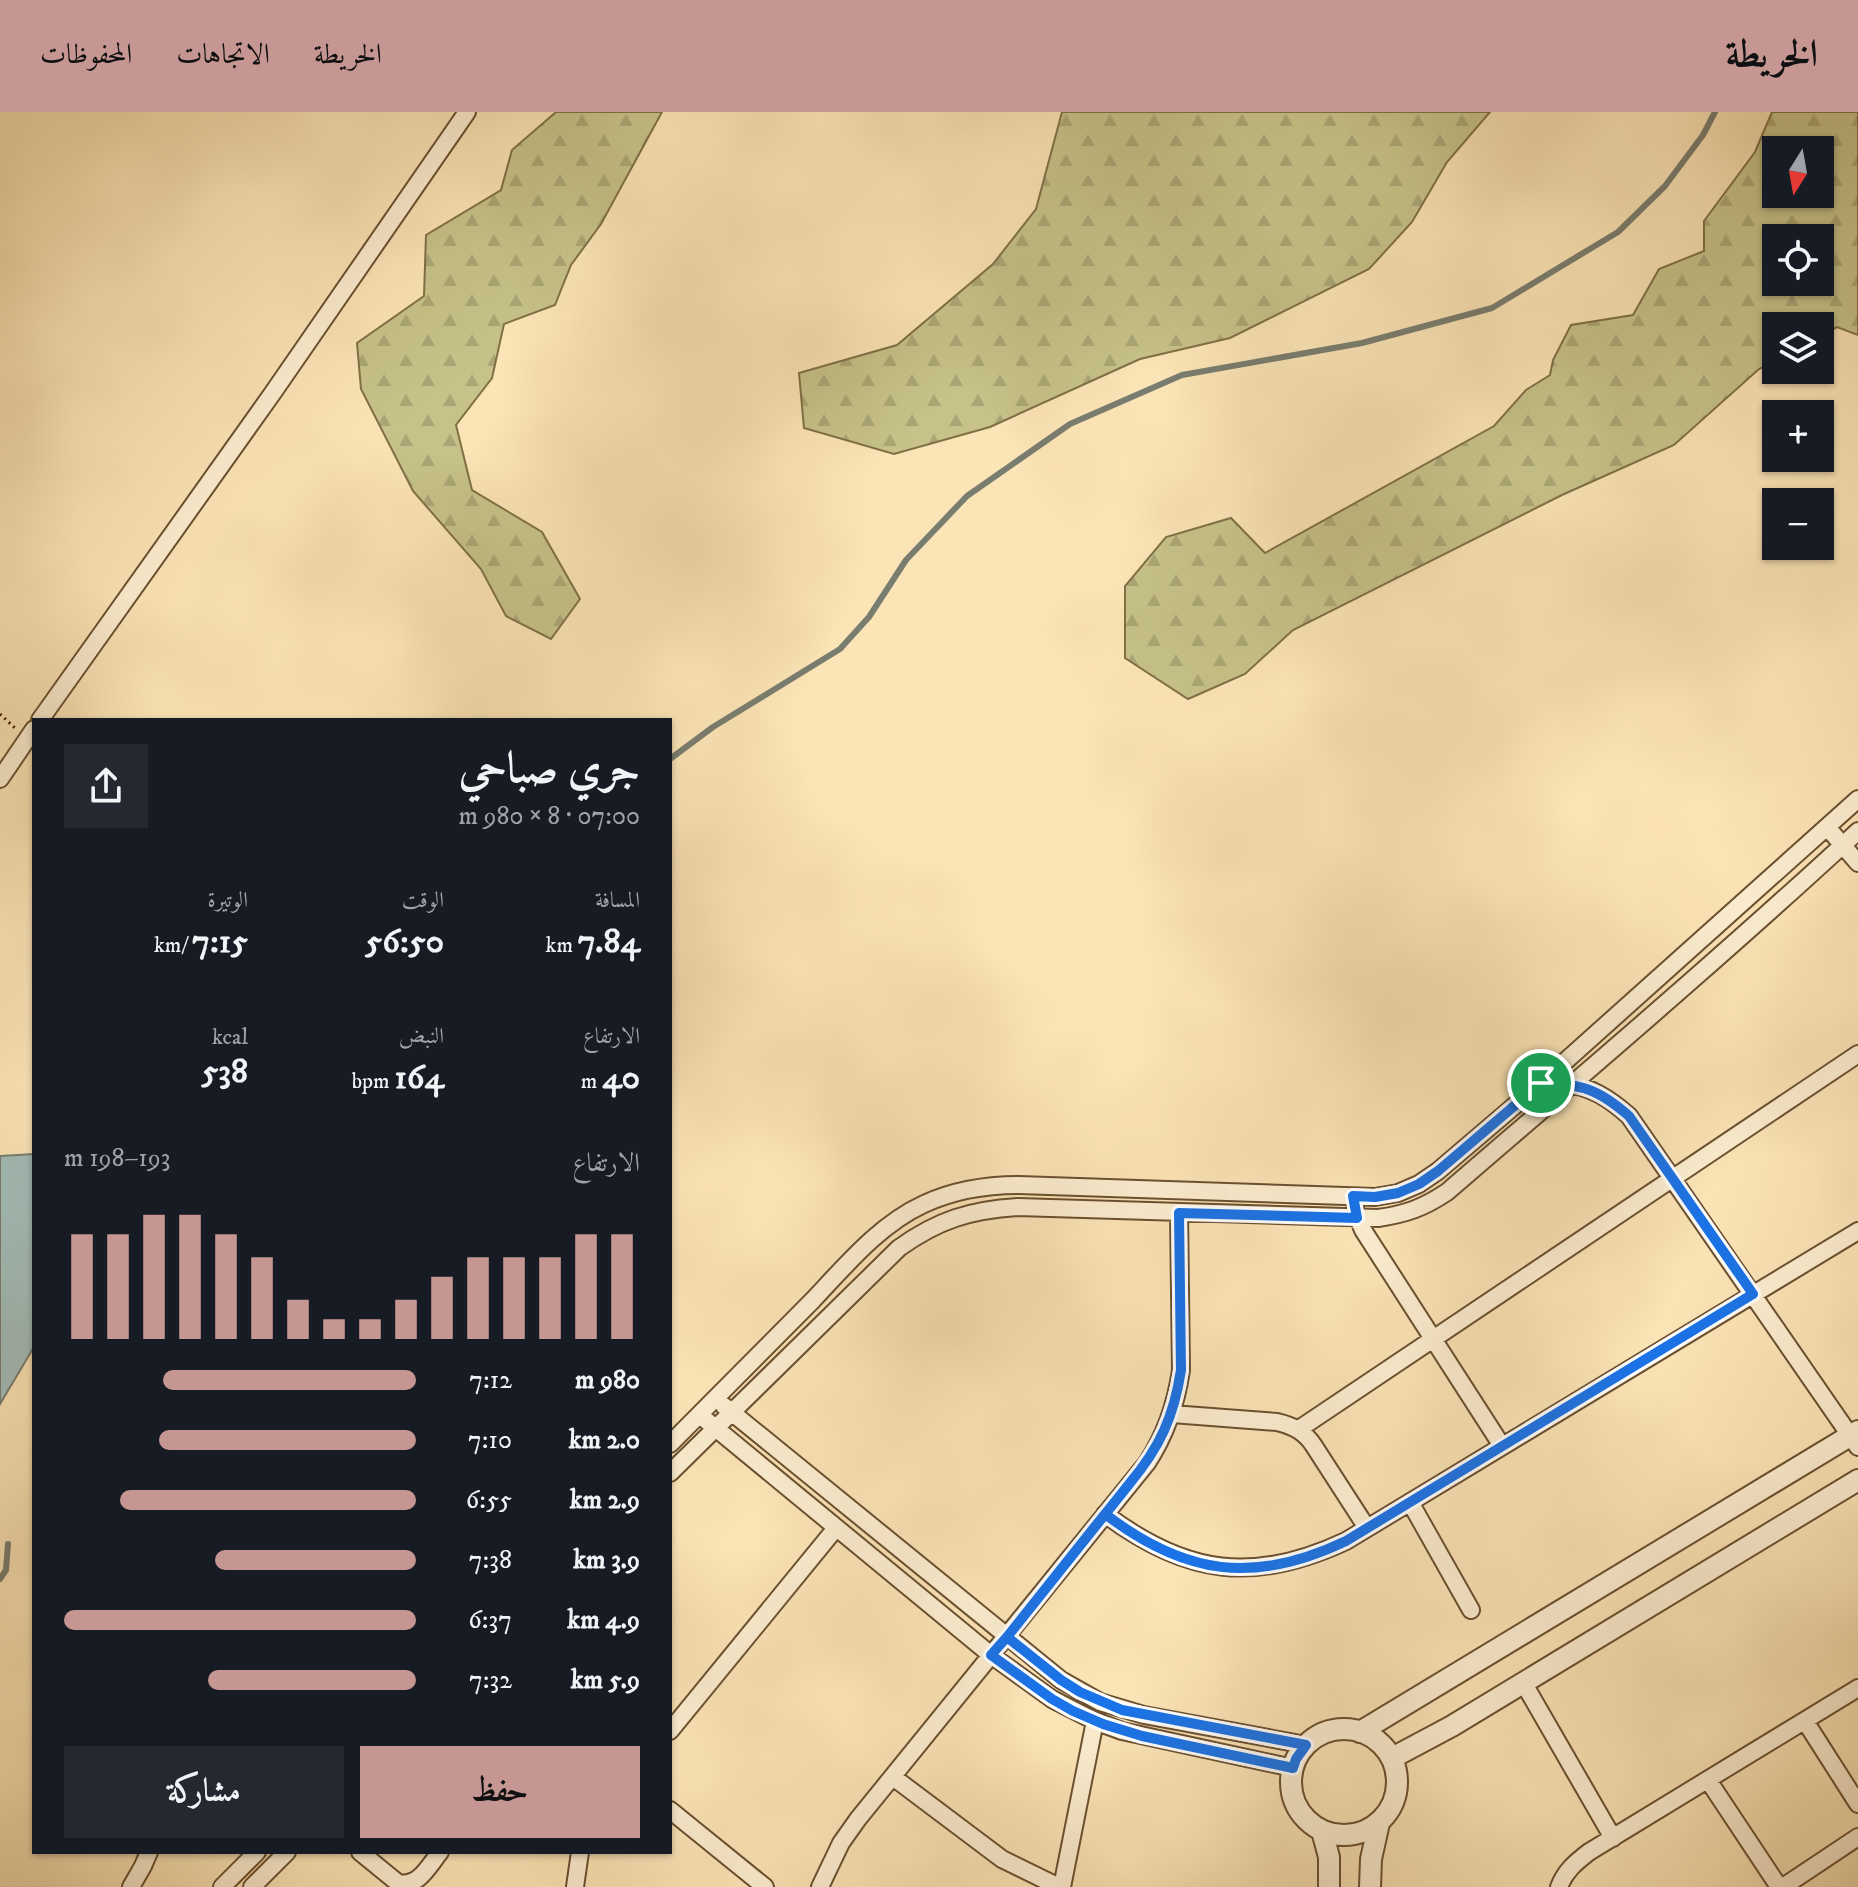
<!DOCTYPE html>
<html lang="ar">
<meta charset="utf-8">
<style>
:root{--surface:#171b24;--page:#242831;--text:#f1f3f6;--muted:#9ea1a6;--accent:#c59692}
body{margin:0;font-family:"IM FELL DW Pica",Amiri,serif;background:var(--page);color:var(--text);direction:rtl;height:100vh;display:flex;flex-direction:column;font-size:30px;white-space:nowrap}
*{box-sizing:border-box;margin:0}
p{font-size:26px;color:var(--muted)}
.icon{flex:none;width:44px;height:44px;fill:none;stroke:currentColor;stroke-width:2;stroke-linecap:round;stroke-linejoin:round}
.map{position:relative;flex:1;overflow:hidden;direction:ltr}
.drawer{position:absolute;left:32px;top:606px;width:640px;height:1136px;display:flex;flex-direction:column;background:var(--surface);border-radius:0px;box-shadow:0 2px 6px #0004;direction:rtl}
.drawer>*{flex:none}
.needle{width:52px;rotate:191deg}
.tools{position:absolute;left:1762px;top:24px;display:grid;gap:16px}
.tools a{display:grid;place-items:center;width:72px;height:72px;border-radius:0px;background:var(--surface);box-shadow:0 2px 6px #0004;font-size:40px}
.pin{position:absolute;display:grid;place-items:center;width:68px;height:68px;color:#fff;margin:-34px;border:4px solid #fff;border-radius:50%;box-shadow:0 2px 8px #0007}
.round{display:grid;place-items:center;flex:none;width:84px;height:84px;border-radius:0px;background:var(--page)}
.headline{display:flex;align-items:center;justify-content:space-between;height:136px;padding:0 32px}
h1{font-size:44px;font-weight:700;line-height:60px}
.stats{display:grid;grid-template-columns:repeat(3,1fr);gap:12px;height:136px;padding:8px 32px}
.stats div{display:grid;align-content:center}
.stats b{font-size:34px;font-weight:700}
.stats small{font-size:22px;font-weight:400}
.stats p{font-size:22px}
.chart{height:224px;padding:16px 32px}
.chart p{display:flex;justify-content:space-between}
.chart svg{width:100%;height:144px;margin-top:8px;stroke:var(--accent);stroke-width:6}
.button{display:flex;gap:16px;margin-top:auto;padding:16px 32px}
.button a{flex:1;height:92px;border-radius:0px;background:var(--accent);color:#111;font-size:32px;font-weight:700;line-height:92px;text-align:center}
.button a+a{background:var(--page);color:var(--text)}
ul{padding:0 32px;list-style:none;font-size:26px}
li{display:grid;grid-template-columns:128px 96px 1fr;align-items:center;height:60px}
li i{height:20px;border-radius:10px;background:var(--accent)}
header{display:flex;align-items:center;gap:48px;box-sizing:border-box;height:112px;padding:0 40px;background:var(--accent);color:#111}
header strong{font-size:38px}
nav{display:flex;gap:44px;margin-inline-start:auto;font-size:28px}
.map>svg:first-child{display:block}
.forest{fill:url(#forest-firs);stroke:#807046;stroke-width:2;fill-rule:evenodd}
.water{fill:#a2bcb7;stroke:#797d6f;stroke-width:2}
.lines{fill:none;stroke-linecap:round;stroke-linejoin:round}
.stream{stroke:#797d6f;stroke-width:6}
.minor-casing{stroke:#6b5030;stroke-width:20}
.tertiary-casing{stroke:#6b5030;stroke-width:24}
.path{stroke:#3b1f03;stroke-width:3;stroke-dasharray:2 4;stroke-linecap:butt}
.minor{stroke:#fcedd0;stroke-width:16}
.tertiary{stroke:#fcedd0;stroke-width:20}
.route-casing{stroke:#fff;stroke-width:16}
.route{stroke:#1a73e8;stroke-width:10}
</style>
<header>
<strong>الخريطة</strong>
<nav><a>الخريطة</a><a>الاتجاهات</a><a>المحفوظات</a></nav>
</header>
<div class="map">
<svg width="1858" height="1775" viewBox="0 0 1858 1775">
<defs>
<pattern id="forest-firs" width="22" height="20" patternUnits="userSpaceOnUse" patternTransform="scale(2)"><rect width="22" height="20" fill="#c6c289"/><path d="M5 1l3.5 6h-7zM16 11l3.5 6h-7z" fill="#aba675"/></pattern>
</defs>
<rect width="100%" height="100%" fill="#fbe4b6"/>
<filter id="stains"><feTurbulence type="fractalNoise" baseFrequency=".0025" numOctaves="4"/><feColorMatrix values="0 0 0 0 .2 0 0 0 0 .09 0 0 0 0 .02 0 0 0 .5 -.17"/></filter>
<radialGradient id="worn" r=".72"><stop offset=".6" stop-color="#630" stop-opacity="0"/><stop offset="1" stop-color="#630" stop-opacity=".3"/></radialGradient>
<!-- forest -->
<path class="forest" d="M556 0H662L601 112 571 153 555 193 504 212 492 266 456 313 472 378 542 420 580 487 551 527 506 504 481 457 413 379 361 277 357 231 424 184 426 123 501 78 512 38Z
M1062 0H1490L1447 50 1412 110 1369 157 1230 226 1140 247 990 315 894 342 804 316 799 261 897 233 993 152 1036 97Z
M1772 0H1858V223L1837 215 1820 224V214H1776V248L1759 257 1674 333 1562 383 1293 518 1245 562 1188 587 1125 546V474L1166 425 1231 406 1265 441 1494 314 1526 278 1550 263 1553 248 1571 213 1633 203 1659 157 1704 139V109L1755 40ZM1776 38H1820V82H1776ZM1776 126H1820V170H1776Z"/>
<!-- water -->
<path class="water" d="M34 1042V1235L0 1292V1044Z"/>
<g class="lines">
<!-- stream -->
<path class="stream" d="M670 647 713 615 840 537 869 505 906 448 967 384 1070 312 1182 263 1362 231 1492 196 1618 120 1665 74 1703 23 1715 0
M0 1467 6 1458 8 1432"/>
<!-- minor casing -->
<g class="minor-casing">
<path id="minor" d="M40 608 272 282 467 0
M0 667 34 617
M1827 715 1858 751
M1563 972C1589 973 1610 987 1629 1004L1858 1335
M1355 1098 1363 1118 1502 1334
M724 1294 1061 1568 1100 1590 1144 1603 1306 1633
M1172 1302 1277 1310C1294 1314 1305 1320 1314 1334L1367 1416
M707 1309 991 1543 1052 1587 1095 1609 1122 1619 1293 1656
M1299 1317 1858 942
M670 1332C718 1284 765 1236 813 1188 846 1153 880 1112 924 1092 954 1078 986 1073 1019 1073L1375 1085 1398 1081 1419 1072 1438 1059 1541 971 1858 687
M670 1361 899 1136C938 1108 970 1098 1018 1095L1378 1106C1406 1102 1423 1096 1447 1080 1585 961 1724 843 1858 719
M1410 1390 1471 1498
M1105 1402C1186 1463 1254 1472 1346 1429L1858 1119
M1523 1570 1613 1726
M1805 1609 1858 1692
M670 1619 836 1416
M893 1665 1002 1747 1059 1775
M1708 1668 1779 1775
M670 1698 765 1775
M360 1740 398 1771C419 1775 428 1755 440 1740
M131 1775 143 1754 149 1740
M222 1775 257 1740
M252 1775 287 1740
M575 1775 580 1740
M820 1775 841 1731 858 1707 1147 1351C1166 1322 1176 1293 1181 1258L1179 1101
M1062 1775 1095 1609
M1559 1775C1565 1759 1576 1750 1589 1740L1858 1576
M1783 1775 1858 1725"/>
</g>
<!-- tertiary casing -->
<g class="tertiary-casing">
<path id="tertiary" d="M1291 1670a53 53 0 1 1 106 0a53 53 0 1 1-106 0Z
M1360 1620 1858 1319
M1392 1646 1452 1614 1858 1368
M1322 1719 1329 1745V1775
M1370 1775 1371 1747 1379 1711"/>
</g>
<!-- path -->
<path class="path" d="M0 602 15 616"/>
<!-- minor -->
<use href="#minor" class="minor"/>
<!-- tertiary -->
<use href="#tertiary" class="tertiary"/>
</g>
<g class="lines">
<!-- route casing -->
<g class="route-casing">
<path id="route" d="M1541 971 1438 1059 1419 1072 1398 1081 1375 1085 1353 1084 1357 1106 1179 1101 1181 1258C1174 1304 1160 1335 1130 1371L1007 1525 991 1543 1052 1587 1073 1599 1103 1612 1142 1624 1293 1656 1296 1647 1306 1633 1122 1598 1080 1580 1061 1568 1007 1525 1105 1402C1185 1463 1254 1473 1346 1429L1753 1182 1629 1004C1598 977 1582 972 1541 971"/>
</g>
<!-- route -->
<use href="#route" class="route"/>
</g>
<rect width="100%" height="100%" filter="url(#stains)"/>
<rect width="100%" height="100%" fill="url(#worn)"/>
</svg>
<div class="tools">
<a><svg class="needle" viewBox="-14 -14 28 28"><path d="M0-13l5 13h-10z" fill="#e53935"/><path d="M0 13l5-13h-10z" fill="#9ea1a6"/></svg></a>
<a><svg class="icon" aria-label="locate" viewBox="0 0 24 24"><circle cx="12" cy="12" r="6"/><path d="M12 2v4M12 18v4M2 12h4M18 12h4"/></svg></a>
<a><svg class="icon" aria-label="layers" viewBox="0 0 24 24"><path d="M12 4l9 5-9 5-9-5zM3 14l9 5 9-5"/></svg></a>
<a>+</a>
<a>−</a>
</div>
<div class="pin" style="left:1541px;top:971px;background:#1e9e55"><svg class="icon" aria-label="arrive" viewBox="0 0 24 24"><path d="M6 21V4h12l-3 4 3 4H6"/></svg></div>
<section class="drawer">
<div class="headline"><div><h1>جري صباحي</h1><p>07:00 · 8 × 980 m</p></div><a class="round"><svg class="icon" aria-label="share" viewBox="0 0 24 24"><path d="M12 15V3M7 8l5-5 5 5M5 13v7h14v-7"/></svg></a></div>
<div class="stats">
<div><p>المسافة</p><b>7.84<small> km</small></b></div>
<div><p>الوقت</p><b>56:50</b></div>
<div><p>الوتيرة</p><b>7:15<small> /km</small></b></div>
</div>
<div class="stats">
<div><p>الارتفاع</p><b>40<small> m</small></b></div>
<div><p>النبض</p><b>164<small> bpm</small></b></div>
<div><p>kcal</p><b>538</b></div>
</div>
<div class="chart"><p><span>الارتفاع</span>193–198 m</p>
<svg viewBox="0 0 160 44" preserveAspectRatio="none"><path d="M5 44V12M15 44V12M25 44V6M35 44V6M45 44V12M55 44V19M65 44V32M75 44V38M85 44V38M95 44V32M105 44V25M115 44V19M125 44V19M135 44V19M145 44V12M155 44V12"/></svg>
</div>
<ul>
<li><b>980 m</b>7:12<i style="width:72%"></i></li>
<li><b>2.0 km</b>7:10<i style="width:73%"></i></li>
<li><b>2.9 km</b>6:55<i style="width:84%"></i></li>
<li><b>3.9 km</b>7:38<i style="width:57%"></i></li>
<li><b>4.9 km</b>6:37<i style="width:100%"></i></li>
<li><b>5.9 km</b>7:32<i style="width:59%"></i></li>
</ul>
<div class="button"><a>حفظ</a><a>مشاركة</a></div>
</section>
</div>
